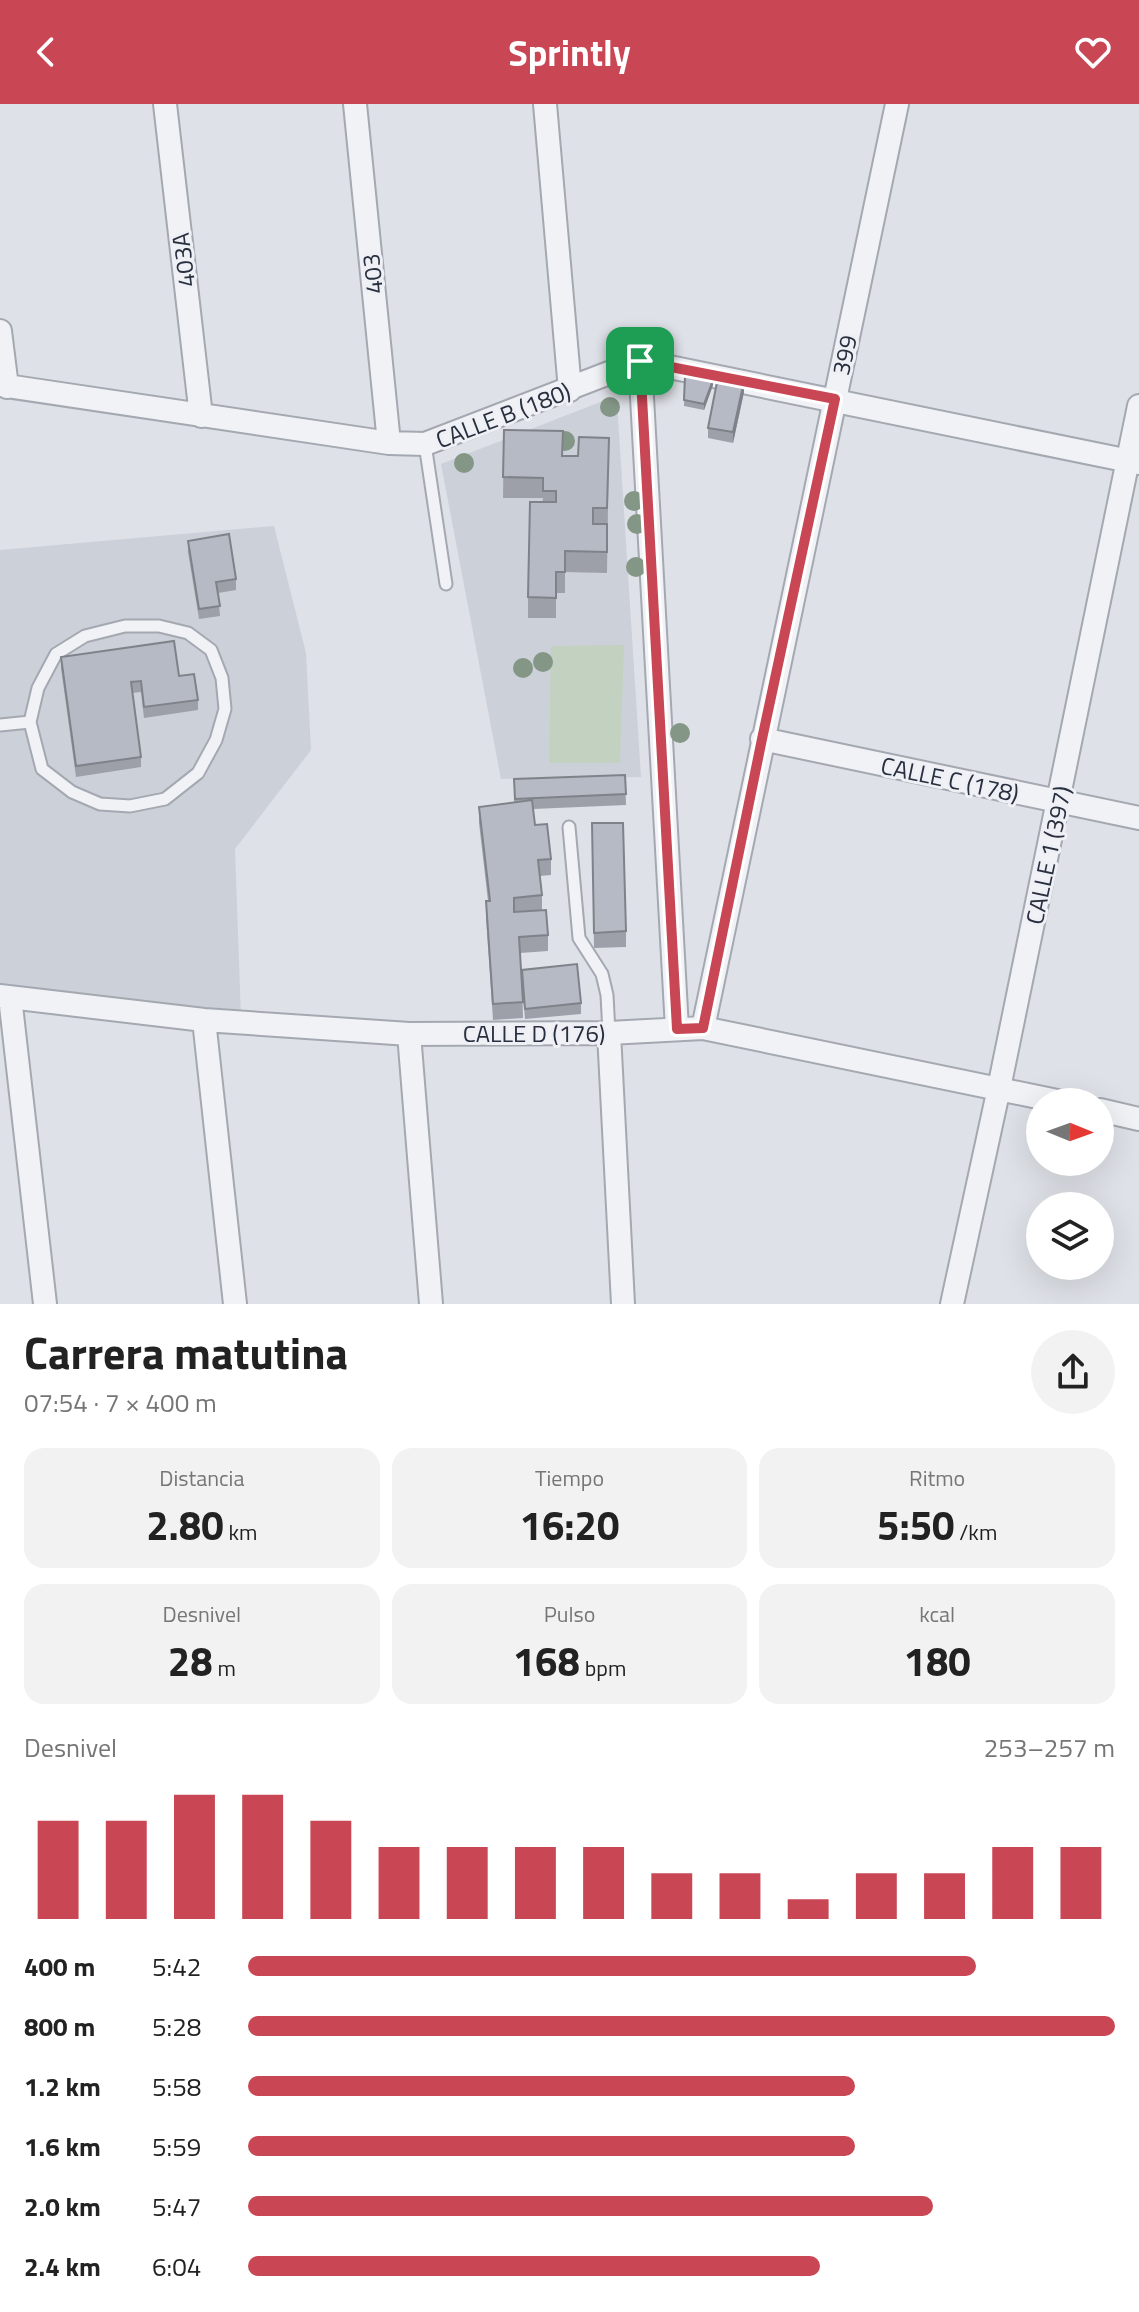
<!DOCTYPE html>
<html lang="es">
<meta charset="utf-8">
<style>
:root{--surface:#fff;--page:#f2f2f2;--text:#222;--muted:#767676;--accent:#c94755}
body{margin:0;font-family:"Titillium Web",sans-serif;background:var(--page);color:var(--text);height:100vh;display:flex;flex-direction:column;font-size:30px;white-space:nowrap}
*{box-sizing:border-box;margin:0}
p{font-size:26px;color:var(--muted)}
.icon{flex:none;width:44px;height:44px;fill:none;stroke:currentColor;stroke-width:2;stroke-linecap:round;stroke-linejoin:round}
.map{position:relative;height:1200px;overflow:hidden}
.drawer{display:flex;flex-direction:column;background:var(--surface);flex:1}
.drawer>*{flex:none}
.needle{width:52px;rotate:91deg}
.controls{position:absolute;left:1026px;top:984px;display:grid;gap:16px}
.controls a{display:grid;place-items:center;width:88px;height:88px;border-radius:50%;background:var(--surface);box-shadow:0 8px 32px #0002;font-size:40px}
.pin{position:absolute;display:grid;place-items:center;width:68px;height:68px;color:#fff;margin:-34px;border-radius:16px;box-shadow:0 4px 12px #0006}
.round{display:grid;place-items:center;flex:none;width:84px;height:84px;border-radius:42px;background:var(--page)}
.head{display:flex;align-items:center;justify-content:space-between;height:136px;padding:0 24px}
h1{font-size:44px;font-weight:700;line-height:60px}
.figures{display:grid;grid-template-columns:repeat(3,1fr);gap:12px;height:136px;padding:8px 24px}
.figures div{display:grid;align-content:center;border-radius:20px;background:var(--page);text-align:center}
.figures b{font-size:40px;font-weight:700}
.figures small{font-size:22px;font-weight:400}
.figures p{font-size:22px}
.chart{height:224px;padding:16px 24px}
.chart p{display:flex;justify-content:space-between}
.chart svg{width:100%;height:144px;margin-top:8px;stroke:var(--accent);stroke-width:6}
ul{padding:0 24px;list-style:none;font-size:26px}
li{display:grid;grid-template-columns:128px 96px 1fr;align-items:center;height:60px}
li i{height:20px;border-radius:10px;background:var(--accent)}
header{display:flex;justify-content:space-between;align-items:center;height:104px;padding:0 24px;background:var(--accent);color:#fff;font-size:36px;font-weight:700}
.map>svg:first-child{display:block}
.built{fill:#ccd0d9}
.green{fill:#c3d1c0}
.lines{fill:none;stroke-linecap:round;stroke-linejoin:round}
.service-casing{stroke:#a4a8b1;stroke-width:15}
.minor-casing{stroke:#a4a8b1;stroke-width:26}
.service{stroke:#f1f2f6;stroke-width:11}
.minor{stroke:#f1f2f6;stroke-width:22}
.tree{fill:#849686}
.wall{fill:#9da0a9}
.shaded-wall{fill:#7f8289}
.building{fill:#b6bac4;stroke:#7f8289;stroke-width:2}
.route-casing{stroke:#fff;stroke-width:16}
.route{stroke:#c94755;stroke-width:10}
.labels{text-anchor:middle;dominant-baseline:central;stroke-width:6;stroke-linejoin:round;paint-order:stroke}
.street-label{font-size:24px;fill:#282f3e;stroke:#eef0f5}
</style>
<header><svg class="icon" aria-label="back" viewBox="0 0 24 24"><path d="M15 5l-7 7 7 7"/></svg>Sprintly<svg class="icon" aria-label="heart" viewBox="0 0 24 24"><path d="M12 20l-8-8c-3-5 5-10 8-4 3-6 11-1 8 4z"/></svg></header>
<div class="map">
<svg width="1139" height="1200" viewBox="0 0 1139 1200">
<rect width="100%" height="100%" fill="#dee1e7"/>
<!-- built -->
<path class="built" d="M608 295 617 298 641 673 501 675 441 360Z
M274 422 306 549 311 646 235 745 241 914 0 879V446Z"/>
<!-- green -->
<path class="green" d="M624 541 620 659H549L551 542Z"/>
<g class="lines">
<!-- service casing -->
<g class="service-casing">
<path id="service" d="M425 340 446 480
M125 522H159L188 529 211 546 222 574 225 605 216 636 198 669 165 695 130 702 100 700 72 688 42 665 30 618 38 584 56 550 85 532Z
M0 621 30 618
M569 723 579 834 602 870 607 891 609 929"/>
</g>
<!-- minor casing -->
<g class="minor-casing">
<path id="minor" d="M165 0 201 312
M355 0 389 339
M545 0 570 286
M0 227 7 283
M640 257 677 925
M0 281 389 339 425 340 640 257 1139 359
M762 635 1139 714
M0 892 204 916 409 930 609 929 703 924 1062 998
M10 893 45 1200
M204 916 235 1200
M703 924 897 0
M609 929 623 1200
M409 930 431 1200
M1100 1006 1139 1015
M952 1200 999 984 1139 302"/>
</g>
<!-- service -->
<use href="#service" class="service"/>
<!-- minor -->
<use href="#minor" class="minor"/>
</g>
<!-- trees -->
<g class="tree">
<circle cx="610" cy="303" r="10"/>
<circle cx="565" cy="337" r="10"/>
<circle cx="464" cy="359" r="10"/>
<circle cx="634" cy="397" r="10"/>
<circle cx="637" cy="420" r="10"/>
<circle cx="636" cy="463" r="10"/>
<circle cx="543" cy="558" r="10"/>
<circle cx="523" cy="564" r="10"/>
<circle cx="680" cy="629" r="10"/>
</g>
<!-- wall -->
<path class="wall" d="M685 272 713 281 704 306 684 302Z
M744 288 733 339 708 334V324Z
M504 326 563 352H578L609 334 607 469 565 468V489H556V514H528V493L543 394H503Z
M188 437 236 475V486L218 489 220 512 199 515 188 448Z
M61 553 179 572 198 596V606L144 614 141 588 132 589 141 653V663L76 673 61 564Z
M625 671 626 701 533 705 535 721 551 755V771L540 772 542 791V806L548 831V847L520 849 522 876 581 899V910L525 915 522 877 523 914 493 916 486 813V797H488L479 719V703L514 699V675Z
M592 719 626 827V843L594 844Z"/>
<!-- shaded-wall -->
<path class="shaded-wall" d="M713 276V281L704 306V300Z
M744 277V288L733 339V328Z"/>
<!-- building -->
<path class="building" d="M685 272 713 276 704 300 684 296Z
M718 273 744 277 733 328 708 324Z
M504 326 563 327 562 352H578L579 333 609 334 607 404H593V420H607V448L565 447V468H556V494L528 493 530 398H556V387H543V374L503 373Z
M229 430 236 475 216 478 220 502 199 505 188 437Z
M174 537 179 572 194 570 198 596 144 603 141 577 131 578 141 653 76 662 61 553Z
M625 671 626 690 515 695 514 675Z
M532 696 535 721 547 720 551 755 538 756 542 791 514 794V808L546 806 548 831 519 833 523 898 493 900 486 797H490L479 703Z
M592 719H623L626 827 594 829Z
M577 860 581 899 525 905 522 866Z"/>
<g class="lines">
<!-- route casing -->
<g class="route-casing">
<path id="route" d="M640 257 835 295 762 635 703 924 677 925Z"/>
</g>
<!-- route -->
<use href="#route" class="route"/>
</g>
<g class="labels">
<!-- street labels -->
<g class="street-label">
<text transform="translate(183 156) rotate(-97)">403A</text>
<text transform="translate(372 170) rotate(-96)">403</text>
<text transform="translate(844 251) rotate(-78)">399</text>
<text transform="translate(503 311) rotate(-21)">CALLE B (180)</text>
<text transform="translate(950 675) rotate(12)">CALLE C (178)</text>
<text transform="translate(1048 751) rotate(-78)">CALLE 1 (397)</text>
<text x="534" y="929">CALLE D (176)</text>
</g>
</g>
</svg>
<div class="controls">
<a><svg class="needle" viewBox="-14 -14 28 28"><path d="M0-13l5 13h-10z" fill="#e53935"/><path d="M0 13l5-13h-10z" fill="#767676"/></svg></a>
<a><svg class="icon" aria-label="layers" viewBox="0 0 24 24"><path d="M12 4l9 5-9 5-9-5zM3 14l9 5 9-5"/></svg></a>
</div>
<div class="pin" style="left:640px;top:257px;background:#1e9e55"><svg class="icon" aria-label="arrive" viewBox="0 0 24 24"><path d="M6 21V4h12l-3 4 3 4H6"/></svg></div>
</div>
<section class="drawer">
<div class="head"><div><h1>Carrera matutina</h1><p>07:54 · 7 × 400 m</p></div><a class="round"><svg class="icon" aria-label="share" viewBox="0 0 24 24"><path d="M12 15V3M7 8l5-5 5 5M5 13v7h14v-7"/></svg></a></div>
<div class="figures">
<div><p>Distancia</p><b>2.80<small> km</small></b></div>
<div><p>Tiempo</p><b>16:20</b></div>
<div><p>Ritmo</p><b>5:50<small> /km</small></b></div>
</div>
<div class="figures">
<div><p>Desnivel</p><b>28<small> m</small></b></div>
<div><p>Pulso</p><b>168<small> bpm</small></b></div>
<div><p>kcal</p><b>180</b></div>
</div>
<div class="chart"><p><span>Desnivel</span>253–257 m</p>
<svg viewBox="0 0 160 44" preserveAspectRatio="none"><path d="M5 44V14M15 44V14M25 44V6M35 44V6M45 44V14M55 44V22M65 44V22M75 44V22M85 44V22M95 44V30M105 44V30M115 44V38M125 44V30M135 44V30M145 44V22M155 44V22"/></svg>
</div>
<ul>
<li><b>400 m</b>5:42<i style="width:84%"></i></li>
<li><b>800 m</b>5:28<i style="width:100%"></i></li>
<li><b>1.2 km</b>5:58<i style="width:70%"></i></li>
<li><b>1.6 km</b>5:59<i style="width:70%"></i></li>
<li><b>2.0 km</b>5:47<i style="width:79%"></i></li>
<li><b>2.4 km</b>6:04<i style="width:66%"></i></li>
</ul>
</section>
